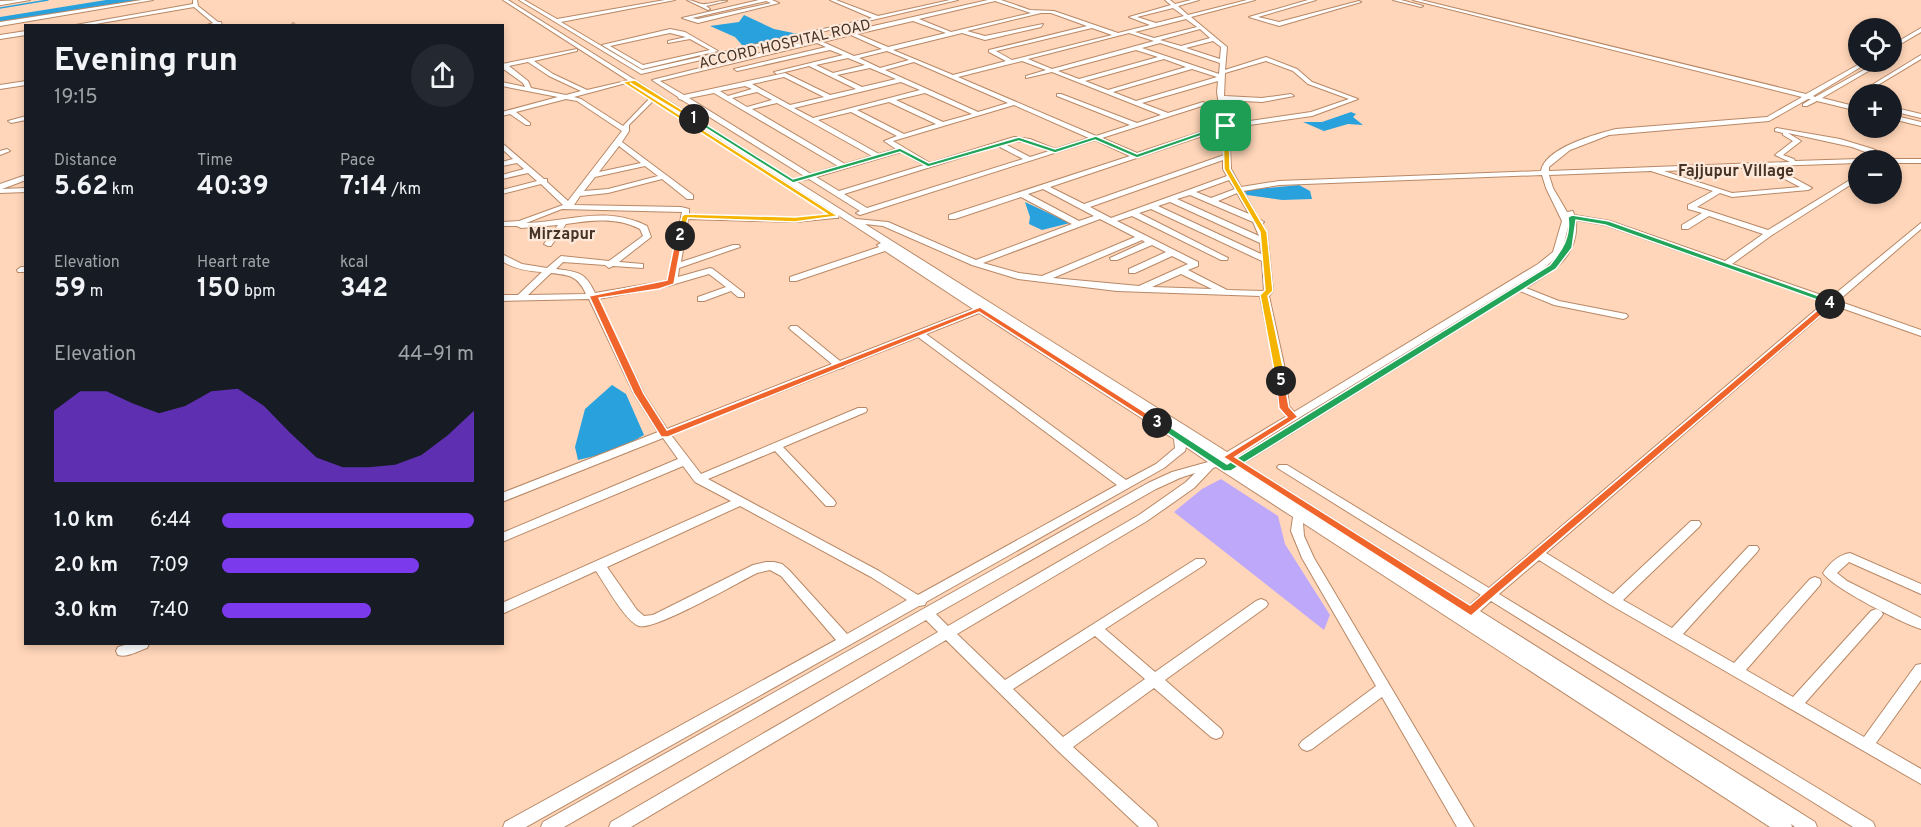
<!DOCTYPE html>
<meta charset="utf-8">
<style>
:root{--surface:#171b24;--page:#242831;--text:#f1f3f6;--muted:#9ea1a6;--accent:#7c3aed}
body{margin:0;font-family:Overpass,sans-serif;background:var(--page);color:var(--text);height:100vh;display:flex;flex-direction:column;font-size:22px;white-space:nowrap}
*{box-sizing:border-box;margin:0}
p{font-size:20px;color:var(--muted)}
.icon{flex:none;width:33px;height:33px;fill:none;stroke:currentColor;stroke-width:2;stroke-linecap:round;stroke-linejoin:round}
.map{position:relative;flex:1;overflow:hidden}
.side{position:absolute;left:24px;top:24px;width:480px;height:621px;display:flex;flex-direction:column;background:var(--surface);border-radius:0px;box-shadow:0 3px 9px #0003}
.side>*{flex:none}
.fabs{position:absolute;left:1848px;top:18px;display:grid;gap:12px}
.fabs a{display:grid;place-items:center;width:54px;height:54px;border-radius:50%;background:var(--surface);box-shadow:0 3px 9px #0003;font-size:30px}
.pin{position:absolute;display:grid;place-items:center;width:51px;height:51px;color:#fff;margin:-26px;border-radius:12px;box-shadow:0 3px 9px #0006}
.km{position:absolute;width:30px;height:30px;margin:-15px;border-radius:50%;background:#222;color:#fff;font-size:16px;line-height:30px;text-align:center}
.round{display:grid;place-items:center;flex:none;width:63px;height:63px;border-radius:32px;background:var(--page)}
.head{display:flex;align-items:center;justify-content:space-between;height:102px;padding:0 30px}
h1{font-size:33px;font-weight:700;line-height:45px}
.figures{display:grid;grid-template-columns:repeat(3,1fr);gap:9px;height:102px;padding:6px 30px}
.figures div{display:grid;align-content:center}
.figures b{font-size:26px;font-weight:700}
.figures small{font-size:16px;font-weight:400}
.figures p{font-size:16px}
.chart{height:168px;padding:12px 30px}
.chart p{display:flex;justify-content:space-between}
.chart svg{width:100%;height:108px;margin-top:6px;fill:var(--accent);opacity:.7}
ul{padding:0 30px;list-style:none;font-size:20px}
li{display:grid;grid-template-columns:96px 72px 1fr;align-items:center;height:45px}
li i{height:15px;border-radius:8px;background:var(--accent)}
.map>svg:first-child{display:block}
.green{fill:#bea8f9}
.water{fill:#29a1dd}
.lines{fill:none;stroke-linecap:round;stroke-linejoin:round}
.stream{stroke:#29a1dd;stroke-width:1.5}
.minor-casing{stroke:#b88866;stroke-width:2}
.highway-casing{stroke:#b88866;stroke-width:2}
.minor{fill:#fff;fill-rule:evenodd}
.highway{fill:#fff;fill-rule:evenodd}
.split-1{fill:#22a559;stroke:#fff;stroke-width:1.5}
.split-2{fill:#f5b400;stroke:#fff;stroke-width:1.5}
.split-3{fill:#f0652b;stroke:#fff;stroke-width:1.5}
.split-4{fill:#22a559;stroke:#fff;stroke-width:1.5}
.split-5{fill:#f0652b;stroke:#fff;stroke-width:1.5}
.split-6{fill:#f5b400;stroke:#fff;stroke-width:1.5}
.labels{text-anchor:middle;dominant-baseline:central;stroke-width:4.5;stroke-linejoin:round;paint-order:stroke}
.far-street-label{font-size:15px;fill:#473325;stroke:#fde8d9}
.far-neighbourhood-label{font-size:16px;font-weight:bold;fill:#473325;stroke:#fde8d9}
</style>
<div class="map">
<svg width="1921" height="827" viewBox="0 0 1921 827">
<rect width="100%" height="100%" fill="#ffd6b9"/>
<!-- green -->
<path class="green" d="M1221 479 1278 516 1285 544 1330 615 1324 630 1174 512 1202 489Z"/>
<!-- water -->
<path class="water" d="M106 0H141L0 23V17Z
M744 15 774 29 798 34 758 45H742L735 37 710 26 739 22Z
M1351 112 1356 114 1353 117 1363 125 1348 124 1324 131 1303 122H1322Z
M1299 185 1310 191 1312 199 1282 200 1247 195 1244 190Z
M1025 202 1070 223 1042 230 1029 224 1030 217Z
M612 385 626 394 644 435 616 451 578 460 575 447 585 409Z"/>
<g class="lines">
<!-- stream -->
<path class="stream" d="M0 8 48 0"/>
<!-- minor casing -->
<g class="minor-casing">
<path id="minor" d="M18 0H30L0 5V3Z
M142 0H153L0 26V22Z
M193 0H197L198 6 218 22H221L222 26H204L213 23 194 7 84 26H70L193 4Z
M503 0H508L856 219 888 222 976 260 1072 224 1021 197 955 219H949V215L1130 156 1095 140 860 215 856 213 860 211 809 179 801 180 800 178 804 176 682 100 679 99 678 97 652 80 816 39 988 0H1001L1030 10 1054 11 1118 33 1150 25 1129 17 1171 5 1165 0H1170L1175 4 1191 0H1199L1178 6 1188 15 1247 0H1255L1191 17 1227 47 1225 70 1266 57 1297 69 1312 82 1358 99 1312 116 1229 128 1231 169 1241 187 1279 181 1541 171C1545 148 1596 134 1616 129L1767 117 1802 97 1413 0H1421L1806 94 1863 62H1869L1813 96 1815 97 1878 62H1884L1822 98 1858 107V111L1817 101 1807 106H1803V104L1811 99H1808L1769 121 1609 135 1570 150 1549 167V171L1790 162 1775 155 1793 141 1783 135V133L1775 131V129L1777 128 1840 139 1873 149 1894 159H1921V163H1892V160H1887L1852 147 1788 133 1801 141 1783 155 1794 159 1795 161 1858 159 1861 160H1858V163L1772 166 1812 188 1808 190 1732 197 1720 193 1697 207 1768 230 1858 175V180L1772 235 1732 264 1830 298 1921 223V229L1838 301 1921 330V336L1833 305 1546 553 1613 594 1691 521H1699L1701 524 1699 527 1623 600 1672 628 1749 546H1757L1759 549 1757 552 1683 634 1734 663 1810 579 1815 577 1820 579 1821 582 1820 585 1746 670 1793 697 1871 611 1876 609 1881 611 1883 614 1881 617 1805 703 1864 737 1916 665 1921 664V680L1876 743 1921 769V784L1609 604 1539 560 1499 594 1873 822 1875 827H1853L1491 601 1480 611 1815 822 1817 827H1795L1791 824 1792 827H1770L1303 523 1304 536 1314 558 1474 827H1457L1382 697 1312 749 1307 751 1302 749 1299 745 1302 741 1376 686 1302 558 1291 531 1293 517 1216 467 1213 468 1194 488 1147 521 957 634 1005 680 1196 559H1204L1206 562 1204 565 1105 629 1155 672 1256 601 1261 599 1266 601 1268 604 1266 607 1165 680 1221 729 1223 733 1221 737 1216 739 1211 737 1154 688 1073 747 1156 822 1158 827H1139L1057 750 946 640 631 827H609L611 822 938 632 926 620 564 827H541L543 822 1148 483 1172 472 1208 462 1186 447 1185 451 1164 468 926 602 925 605 919 606 526 827H503L505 822 836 640 781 576 770 570 757 573C739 582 654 631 639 626 625 621 605 584 596 571L502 614V603L731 501 695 482 683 466 502 542V533L678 459 663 438 502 502V493L658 432 634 394 589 299 502 301V295H518L542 272C528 271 514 269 502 261V254L522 264 547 268 561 256 609 261 643 236 640 229C617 217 592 220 566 224L551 246H548L544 244 558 225 521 228 517 226H502V222L519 221 563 205 541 184 502 194V190L537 181 528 173 502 179V175L524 169 517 163 502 166V162L513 159 502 149V143L544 179H547V182L568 201 622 131 577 101 566 99 516 112 530 123V125H526L510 114 502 116V112L558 97 502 86V82L525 87 523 83 502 68V64L577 49V51L534 61 553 74 587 90 626 81V83L574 97 581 99 623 126 650 98 655 99 629 125V131L622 142 693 195V199H687L662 179 608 193 580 196 574 205 681 207 689 209V215L795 218 836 214ZM995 1 1031 13 951 32 919 19ZM1173 8 1184 16 1156 23 1137 17ZM1041 13H1051L1087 26 989 50V52L1006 61 953 75 893 50 962 33 985 40 1041 27 1043 24 985 36 967 31ZM1186 19 1197 27 1154 38 1135 32ZM913 21 946 33 888 47 857 34ZM1092 28 1112 35 1012 60 996 51ZM1200 29 1210 38 1181 46 1160 40ZM1129 33 1154 41 1052 69 1028 59ZM851 35 882 49 854 56 823 42ZM1213 41 1221 47 1220 59 1186 48ZM817 43 826 47 734 69 737 71 830 50 843 55 774 72 777 74 809 66 856 89 830 95 785 73 684 95 660 81ZM1160 43 1220 63 1219 74 1142 48ZM1136 50 1158 57 1079 79 1058 71ZM887 51 909 60 880 68 859 58ZM848 58 865 65 833 73 816 65ZM1164 59 1186 67 1108 90 1085 81ZM1022 61 1046 70 1026 76V78L1052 72 1161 115 1137 123 1061 94H1057V96L1130 125 1096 136 958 77ZM1266 61 1293 71 1308 84 1349 99 1311 112 1229 124 1224 100 1262 102 1294 96 1291 94 1262 98 1224 96 1225 73ZM528 62 549 76 581 91 566 95 531 88 528 81 509 66ZM914 62 1008 103 978 112 885 70ZM870 68 896 79 862 87 837 75ZM1192 69 1217 77 1136 101 1113 92ZM784 77 824 97 790 105 752 84ZM1218 81 1217 92 1222 125 1137 153 1102 138 1205 105V103L1203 102 1168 113 1142 103ZM901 82 920 90 813 118 794 108ZM745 86 752 89 728 96 720 91ZM757 92 772 100 747 107 732 98ZM714 93 724 99 838 166 811 174 689 98ZM925 93 972 114 943 122 896 100ZM889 102 936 124 904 134 857 110ZM777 103 872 156 845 164 752 109ZM1014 105 1089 138 1055 149 1030 139 1014 137 930 163 893 141ZM851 112 897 136 884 141 896 149 879 154 818 120ZM1223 129 1224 155 1084 204 1050 187ZM1014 141 1027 142 1049 151 1030 157 1005 144ZM619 146 641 163 599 172ZM998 146 1023 159 867 208 844 194ZM901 152 924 165 839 191 816 177ZM1223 160V169L1227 176 1111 218 1090 207ZM645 166 658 176 608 189 584 191 595 177ZM1762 167 1800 187 1732 193 1664 171ZM1651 171 1713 191 1688 205V209L1702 213 1682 225V229H1688L1709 216 1763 234 1725 261 1610 221 1574 215 1573 211 1567 212 1553 188 1549 175ZM1542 175 1546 188 1562 221 1553 252 1538 264 1294 412 1289 406 1285 369 1269 296 1273 291 1267 233 1262 224 1264 222 1259 219 1243 191 1279 185ZM1229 180 1235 189 1211 198 1196 192ZM1043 189 1094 216 1079 221 1028 194ZM1237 193 1249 214 1218 201ZM1190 195 1253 222 1259 236 1177 199ZM1170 202 1260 243 1261 254 1158 206ZM562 209 682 212 669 279 665 281 595 293C585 272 579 272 556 269L563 262 605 265 609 268 613 266 643 268V264L619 262 651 237 647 226C606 205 568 222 526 223ZM1151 209 1262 261 1264 291 1227 290 1188 270 1198 266V262L1117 221 1132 216 1221 260H1227L1228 258 1139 213ZM838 215 881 243 877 245 879 247 790 277V281H796L885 251 973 309 840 361 797 326H791L789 328 791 330 832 364 667 429 644 394 598 299 668 286 709 274 726 287 698 297V301H704L731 291 738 297H744V293L713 269 710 268 678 277 679 268 740 247 739 245H733L681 262 688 219 795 222 835 218H838ZM1100 219 1135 237 1042 276 1019 273 983 263ZM1576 220 1605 225 1825 302 1489 588 1287 465H1279L1277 467 1279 469 1481 595 1470 605 1244 463 1520 291 1554 305 1623 319 1626 318 1628 316 1626 314 1559 301 1526 288C1553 271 1579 257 1576 220ZM865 224 883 226 972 265 1018 279 1117 291 1260 296 1275 369 1279 406 1287 416 1227 452ZM1568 227V236L1562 251ZM1142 240 1145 242 1110 258 1111 260H1117L1152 245 1166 252 1129 269V273H1135L1172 256 1188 264 1139 286 1053 278ZM1558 256 1550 265 1236 458 1235 457 1544 268ZM551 273C570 275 578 276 586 294L528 295ZM1181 274 1212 289 1152 287ZM979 313 1174 439 1175 448 1156 464 1126 480 926 334ZM918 337 1117 485 918 595 879 571 708 479 775 451 826 506H834L836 503 834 500 783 447 866 412 867 410 866 408H858L701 474 671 435 838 369 843 368 845 366ZM1195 473 1186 482 1139 515 948 626 936 614 1156 489 1180 478ZM740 506 871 577 907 600 847 634 789 570 782 564 774 562H766L753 565 653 615 644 616 637 610 607 567ZM1095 636 1145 679 1063 737 1013 689Z
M519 0H524L557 19 665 0H675L561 22 642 70 872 18 830 0H836L878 16 950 0H958L641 74Z
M687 0C693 0 696 3 702 4 710 5 719 0 727 1L706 6 710 9 708 10Z
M759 0H772L779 3 698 23 682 18ZM766 1 771 3 698 19 692 18Z
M1308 0H1316L1258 17 1279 22 1359 1 1361 2 1279 26 1249 17Z
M1393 0H1401L1423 6 1421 7Z
M293 23 296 26H291Z
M1921 28V32L1892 49V45Z
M670 29 685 32 718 51 642 69 602 45ZM670 33 686 37 668 41V43L690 39 710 50 643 65 610 46Z
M26 31V35L0 39V35Z
M1921 55V59L1863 94 1858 95 1857 94Z
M26 81V85L0 89V85Z
M1892 107 1921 114V118L1892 111Z
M1892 115 1921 122V126L1892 119Z
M26 116V120L11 123 8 121Z
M7 149 10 151 0 155V151Z
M26 175V180L2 189 26 188V192L0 193V184Z
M21 267H26V272H18L17 270Z
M1850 553 1921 584V594L1849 562 1837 573 1847 581 1921 618V629C1902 623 1833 588 1823 573 1830 563 1838 555 1850 553Z
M128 644H149L147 648C138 651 127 658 118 655L116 651 118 647Z"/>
</g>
<!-- highway casing -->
<g class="highway-casing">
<path id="highway" d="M26 0 0 5V1Z"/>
</g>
<!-- minor -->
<use href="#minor" class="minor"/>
<!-- highway -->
<use href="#highway" class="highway"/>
</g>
<!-- split-1 -->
<path class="split-1" d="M696 118 793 179 900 148 929 163 1019 137 1055 149 1096 136 1137 154 1224 124 1229 126 1137 158 1095 140 1055 153 1019 141 928 167 900 152 793 183 691 119Z"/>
<!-- split-2 -->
<path class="split-2" d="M635 80 697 119 692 120 630 83 838 216 795 222 688 218 683 236 677 238 682 216 685 214 795 217 827 214 622 82Z"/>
<!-- split-3 -->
<path class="split-3" d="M680 234 683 236 674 284 659 289 599 298 644 394 667 430 980 307 1162 423 1154 425 979 312 668 437H661L634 394 589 296 667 280 676 236Z"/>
<!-- split-4 -->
<path class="split-4" d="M1572 215 1609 221 1836 302 1833 305H1827L1826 303 1605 225 1576 220 1572 248 1556 269 1231 471H1224L1152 423 1161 421 1227 464 1550 265C1562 250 1571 237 1568 217Z"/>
<!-- split-5 -->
<path class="split-5" d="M1827 302 1834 304 1471 616 1223 457 1287 417 1279 408 1276 381 1284 379 1289 407 1298 417 1235 457 1470 605Z"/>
<!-- split-6 -->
<path class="split-6" d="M1226 124 1229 126 1230 169 1267 232 1273 291 1268 296 1286 381 1281 384 1276 381 1260 295 1265 290 1260 232 1224 169 1223 126Z"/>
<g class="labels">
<!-- far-street labels -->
<g class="far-street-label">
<text transform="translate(785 45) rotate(-13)">ACCORD HOSPITAL ROAD</text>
</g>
<!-- far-neighbourhood labels -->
<g class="far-neighbourhood-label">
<text x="1736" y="172">Fajjupur Village</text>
<text x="562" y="235">Mirzapur</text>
</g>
</g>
</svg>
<div class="fabs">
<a><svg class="icon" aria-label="locate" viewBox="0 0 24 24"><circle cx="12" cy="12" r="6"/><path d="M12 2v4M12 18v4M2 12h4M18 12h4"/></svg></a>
<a>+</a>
<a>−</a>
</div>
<div class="pin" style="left:1226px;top:126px;background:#1e9e55"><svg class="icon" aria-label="arrive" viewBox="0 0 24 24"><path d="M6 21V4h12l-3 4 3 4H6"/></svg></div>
<b class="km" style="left:694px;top:119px">1</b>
<b class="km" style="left:680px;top:236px">2</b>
<b class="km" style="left:1157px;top:423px">3</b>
<b class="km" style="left:1830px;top:304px">4</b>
<b class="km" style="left:1281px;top:381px">5</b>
<section class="side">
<div class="head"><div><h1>Evening run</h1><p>19:15</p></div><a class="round"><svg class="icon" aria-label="share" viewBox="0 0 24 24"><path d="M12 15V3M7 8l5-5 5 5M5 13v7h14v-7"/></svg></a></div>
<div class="figures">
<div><p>Distance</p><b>5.62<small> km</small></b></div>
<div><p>Time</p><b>40:39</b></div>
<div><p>Pace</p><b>7:14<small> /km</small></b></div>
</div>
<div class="figures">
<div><p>Elevation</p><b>59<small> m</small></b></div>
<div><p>Heart rate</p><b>150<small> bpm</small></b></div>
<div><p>kcal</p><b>342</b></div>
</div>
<div class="chart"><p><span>Elevation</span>44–91 m</p>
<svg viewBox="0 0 160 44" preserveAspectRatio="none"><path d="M0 44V15L10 7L20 7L30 12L40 16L50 13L60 7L70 6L80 13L90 24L100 34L110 38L120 38L130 37L140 33L150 25L160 15V44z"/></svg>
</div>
<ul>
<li><b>1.0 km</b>6:44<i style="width:100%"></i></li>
<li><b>2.0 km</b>7:09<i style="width:78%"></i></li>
<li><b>3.0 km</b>7:40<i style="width:59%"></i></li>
</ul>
</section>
</div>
